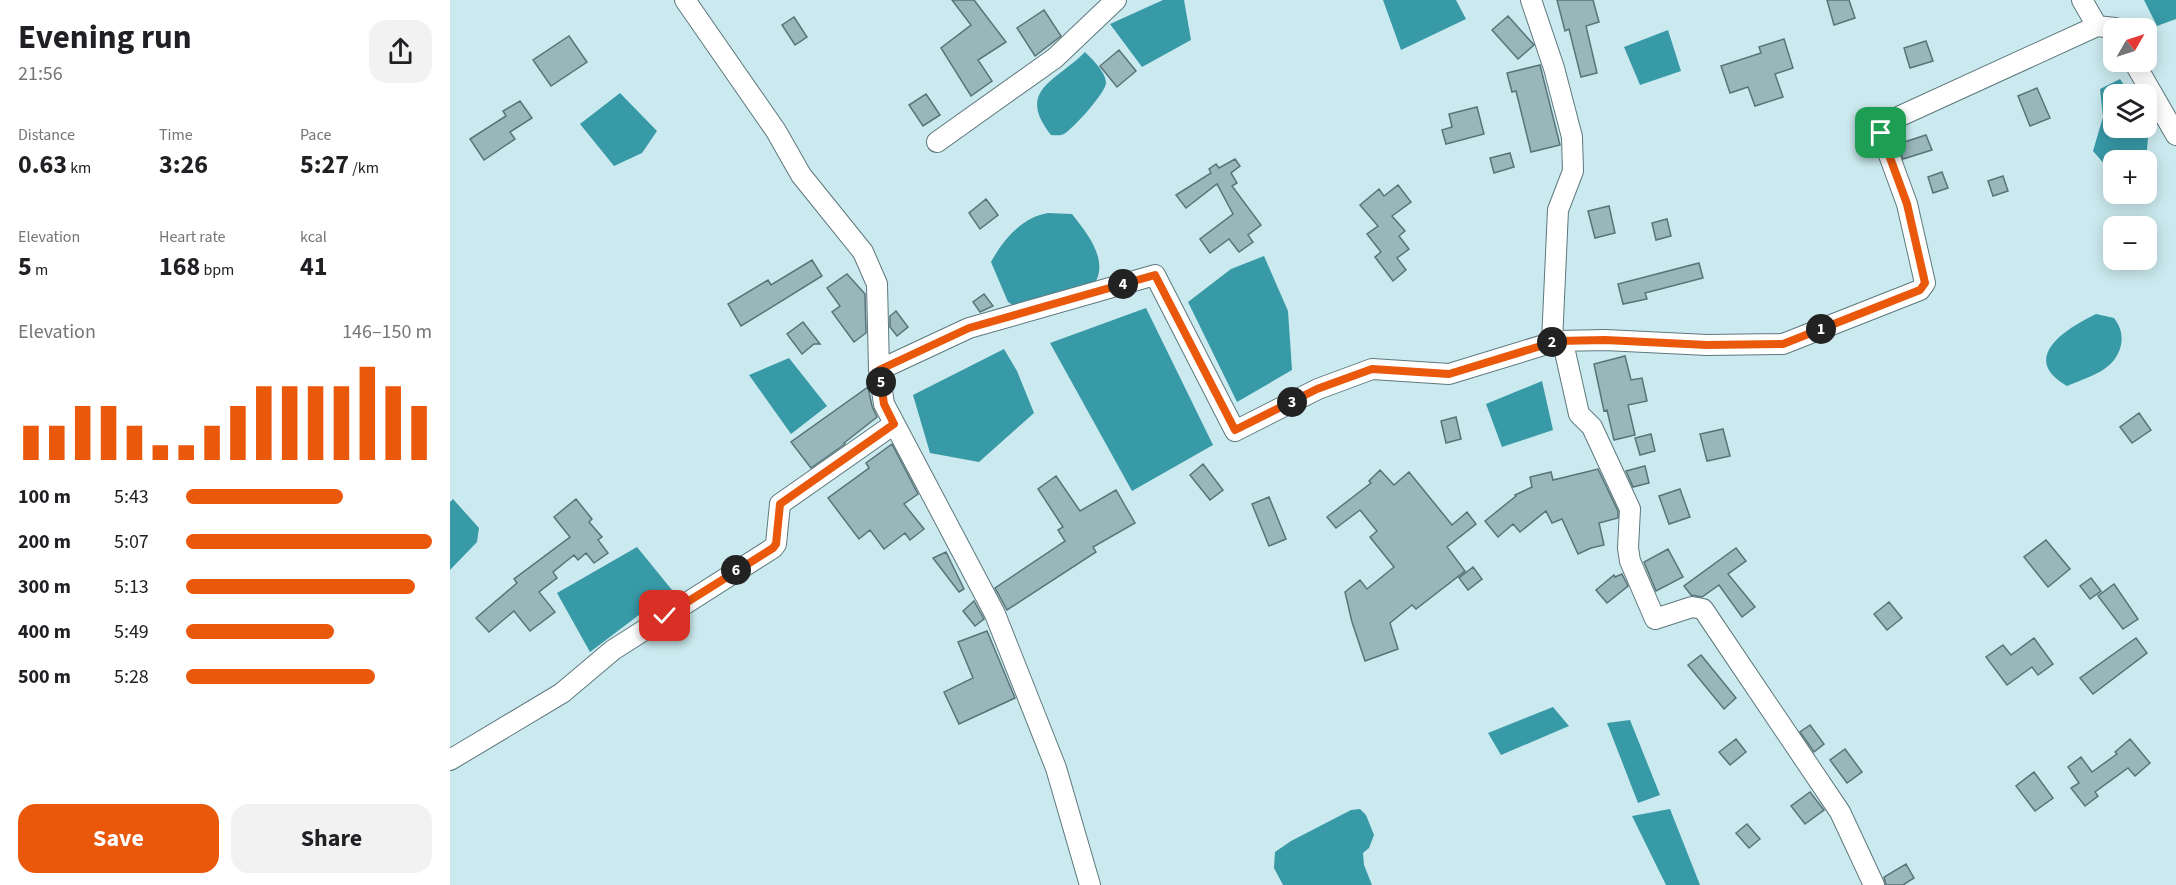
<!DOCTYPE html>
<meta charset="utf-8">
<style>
:root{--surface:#fff;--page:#f2f2f2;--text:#202124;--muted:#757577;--accent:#ea580c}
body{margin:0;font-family:"Source Sans 3",sans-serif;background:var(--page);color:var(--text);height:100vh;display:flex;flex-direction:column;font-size:22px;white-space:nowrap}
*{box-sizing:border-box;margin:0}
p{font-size:20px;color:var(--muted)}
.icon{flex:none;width:33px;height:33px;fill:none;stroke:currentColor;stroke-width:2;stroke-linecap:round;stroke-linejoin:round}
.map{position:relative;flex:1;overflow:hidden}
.drawer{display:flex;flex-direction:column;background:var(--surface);width:450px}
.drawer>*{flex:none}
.needle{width:39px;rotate:51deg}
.tools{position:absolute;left:1653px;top:18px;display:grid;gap:12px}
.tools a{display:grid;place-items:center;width:54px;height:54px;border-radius:12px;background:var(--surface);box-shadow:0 3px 15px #0003;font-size:30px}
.pin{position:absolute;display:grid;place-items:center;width:51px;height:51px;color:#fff;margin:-26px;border-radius:12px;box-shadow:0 3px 9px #0006}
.km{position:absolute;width:30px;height:30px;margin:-15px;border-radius:50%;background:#222;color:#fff;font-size:16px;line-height:30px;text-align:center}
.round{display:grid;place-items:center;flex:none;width:63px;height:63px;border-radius:18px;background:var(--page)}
.headline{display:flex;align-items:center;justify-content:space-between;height:102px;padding:0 18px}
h1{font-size:33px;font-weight:700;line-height:45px}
.stats{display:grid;grid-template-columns:repeat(3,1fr);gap:9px;height:102px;padding:6px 18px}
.stats div{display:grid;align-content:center}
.stats b{font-size:26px;font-weight:700}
.stats small{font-size:16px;font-weight:400}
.stats p{font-size:16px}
.chart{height:168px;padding:12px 18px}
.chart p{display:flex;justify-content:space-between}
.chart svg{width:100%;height:108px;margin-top:6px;stroke:var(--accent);stroke-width:6}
.cta{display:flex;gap:12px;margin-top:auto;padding:12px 18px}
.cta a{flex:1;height:69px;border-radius:18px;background:var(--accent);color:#fff;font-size:24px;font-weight:700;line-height:69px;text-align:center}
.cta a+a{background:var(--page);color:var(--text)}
ul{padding:0 18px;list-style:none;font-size:20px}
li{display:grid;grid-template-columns:96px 72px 1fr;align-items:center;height:45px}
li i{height:15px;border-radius:8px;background:var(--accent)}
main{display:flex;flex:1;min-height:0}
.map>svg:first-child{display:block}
.water{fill:#3899a7}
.building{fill:#99b6bb;stroke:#587478;stroke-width:1.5}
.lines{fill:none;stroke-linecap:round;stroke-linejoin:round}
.street-casing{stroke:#5d787d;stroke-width:22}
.street{stroke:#fff;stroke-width:20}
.route-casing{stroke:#fff;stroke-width:12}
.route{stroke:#ea580c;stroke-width:8}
</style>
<main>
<section class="drawer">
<div class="headline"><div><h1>Evening run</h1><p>21:56</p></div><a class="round"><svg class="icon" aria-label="share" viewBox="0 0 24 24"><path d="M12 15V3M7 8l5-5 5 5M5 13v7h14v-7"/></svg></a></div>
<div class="stats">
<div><p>Distance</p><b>0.63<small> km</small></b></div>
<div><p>Time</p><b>3:26</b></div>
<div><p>Pace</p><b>5:27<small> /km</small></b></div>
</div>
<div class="stats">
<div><p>Elevation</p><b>5<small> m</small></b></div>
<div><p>Heart rate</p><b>168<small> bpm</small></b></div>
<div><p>kcal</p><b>41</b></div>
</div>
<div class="chart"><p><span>Elevation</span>146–150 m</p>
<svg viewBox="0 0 160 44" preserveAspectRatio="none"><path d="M5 44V30M15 44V30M25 44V22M35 44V22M45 44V30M55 44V38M65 44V38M75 44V30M85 44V22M95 44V14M105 44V14M115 44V14M125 44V14M135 44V6M145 44V14M155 44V22"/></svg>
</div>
<ul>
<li><b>100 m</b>5:43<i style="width:64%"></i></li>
<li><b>200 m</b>5:07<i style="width:100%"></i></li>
<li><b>300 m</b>5:13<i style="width:93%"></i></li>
<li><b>400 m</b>5:49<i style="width:60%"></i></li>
<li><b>500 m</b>5:28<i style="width:77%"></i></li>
</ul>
<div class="cta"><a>Save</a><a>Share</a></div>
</section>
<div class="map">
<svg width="1726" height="885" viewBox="0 0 1726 885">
<rect width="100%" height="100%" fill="#cbeaef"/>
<!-- water -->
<path class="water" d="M713 0H734L741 40 692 67 660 24Z
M933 0H1006L1016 19 951 50Z
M1694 0H1726V19L1707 26Z
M1218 30 1231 71 1190 85 1174 47Z
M635 52C642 59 656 72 656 83 656 92 624 128 614 134 610 136 605 135 601 135 565 90 607 81 635 52Z
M1670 79 1680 94H1664V128H1696L1697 123 1699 127 1696 160H1664L1663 174 1643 151 1653 117 1650 89Z
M170 93 207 131 192 153 164 166 130 124Z
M598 213 622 214C636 232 659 259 645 283L572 311 558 302 541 262C553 240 572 217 598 213Z
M814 256 838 311 842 370 787 402 738 302 781 269Z
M696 308 763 445 682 491 600 343Z
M1646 314 1664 318C1670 326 1673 334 1671 345 1665 371 1640 376 1617 386 1568 358 1617 328 1646 314Z
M554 349 567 371 584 413 529 462 480 453 463 395Z
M339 358 377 406 341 434 299 375Z
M1092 381 1103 430 1052 447 1036 404Z
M3 499 29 528 27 542 0 570V502Z
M187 547 222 590 140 652 107 593Z
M1103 707 1119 726 1051 755 1038 733Z
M1180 720 1210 795 1188 803 1157 723Z
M910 809 916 815 924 835 919 848 913 853 914 865 922 885H833L824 868 825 852 841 841 901 810Z
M1220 809 1250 885H1216L1182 816Z"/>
<!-- building -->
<path class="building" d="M502 0H524L556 42 528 60 542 81 521 96 491 48 521 25Z
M1107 0H1143L1149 22 1136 26 1147 73 1131 77 1119 29 1115 31Z
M1377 0H1399L1405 18 1384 25Z
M594 10 611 36 585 56 567 28Z
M1058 16 1084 45 1068 59 1042 30Z
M344 17 357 37 345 45 332 25Z
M119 36 137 62 101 86 83 60Z
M1334 39 1343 68 1325 74 1333 97 1305 106 1298 87 1280 93 1271 66 1311 53 1309 47Z
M1476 41 1483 61 1460 68 1454 48Z
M669 50 686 71 667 87 650 66Z
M1090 65 1110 145 1081 152 1066 91 1062 92 1057 73Z
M1587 88 1600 118 1580 126 1568 96Z
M476 94 490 115 473 126 459 105Z
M70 101 82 118 60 132 65 139 34 160 20 139 56 116 53 111Z
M1027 107 1034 134 996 144 992 130 1002 127 999 114Z
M1476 135 1482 150 1453 159 1448 144Z
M1060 153 1064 167 1044 173 1040 158Z
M785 159 790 166 781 173 787 183 782 186 811 225 798 235 803 242 789 252 779 239 760 253 750 239 783 214 767 184 736 208 726 195 761 173 759 169 766 164 769 168Z
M1492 172 1498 188 1483 193 1478 177Z
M1553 176 1558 191 1543 196 1538 181Z
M948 185 961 202 942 216 955 231 949 236 959 249 947 258 956 270 943 281 925 257 931 252 917 234 928 226 910 205 929 189 934 196Z
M536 199 548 215 530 229 519 213Z
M1159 206 1165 233 1145 238 1138 211Z
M1217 219 1221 236 1206 240 1202 223Z
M362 260 372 276 291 326 278 304 318 280 321 285Z
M1249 263 1253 278 1195 293 1197 299 1173 304 1168 284Z
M397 274 415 294 416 333 404 342 382 312 390 306 377 288Z
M534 294 543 306 530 312 523 302Z
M446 311 458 327 447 336 440 327V316Z
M353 322 370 344H364L352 354 337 334Z
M1175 356 1181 380 1192 378 1197 401 1178 405 1185 435 1164 440 1157 410 1154 411 1144 364Z
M418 387 422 406 427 417 394 443 395 444 361 468 341 442Z
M1689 413 1701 430 1682 443 1670 427Z
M1006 417 1011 439 996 443 991 421Z
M1273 429 1280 456 1257 461 1250 434Z
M1201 434 1205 451 1190 455 1185 438Z
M442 444 468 494 454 504 474 529 460 540 455 533 434 549 420 530 409 539 378 498 419 468 416 463Z
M753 464 773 490 760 500 740 475Z
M1195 466 1199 483 1183 487 1176 471Z
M1148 469 1168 511V518L1149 523 1154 545 1141 548 1128 554 1112 519 1102 523 1096 511 1070 532 1063 524 1048 537 1035 521 1066 496 1065 495 1082 487 1080 477 1101 472 1103 480Z
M930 470 944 485 959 472 1002 525 1017 512 1026 524 997 547 1015 571 966 609 962 605 940 623 948 649 915 661 902 622 895 592 910 580 917 589 944 567 920 537 927 531 910 510 886 528 877 517 921 483 919 481Z
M606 476 630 511 666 490 685 523 643 547 646 552 557 610 545 588 615 541 608 530 613 527 588 489Z
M1230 489 1240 517 1219 524 1209 496Z
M819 497 836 539 819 546 802 504Z
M126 499 142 519 139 522 152 537 148 540 158 553 144 563 136 553 128 560 124 555 103 572 107 578 89 592 105 612 80 631 64 611 39 632 26 618 67 583 64 579 120 537 104 517Z
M1596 540 1620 569 1598 587 1574 557Z
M1286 548 1296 561 1278 574 1305 607 1292 617 1269 585 1252 597 1241 595 1234 586Z
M1218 549 1233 577 1206 591 1194 562Z
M496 552 514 589 509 592 483 558Z
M1023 567 1032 579 1018 590 1009 578Z
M1172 574 1178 586 1157 603 1146 590 1164 575 1165 577Z
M1641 578 1651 591 1640 599 1630 586Z
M1664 584 1688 619 1673 629 1648 596Z
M524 601 534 619 525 626 513 611Z
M1439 602 1452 618 1437 630 1424 614Z
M537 631 565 698 509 724 494 692 523 678 508 642Z
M1584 638 1603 664 1588 675 1582 667 1557 685 1536 657 1553 645 1561 655Z
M1686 638 1697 653 1643 694 1630 678Z
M1251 655 1286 698 1274 709 1238 665Z
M1360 725 1374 744 1364 752 1350 732Z
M1286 739 1296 752 1280 765 1269 752Z
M1680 739 1700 763 1685 776 1678 768 1645 792 1648 796 1635 806 1621 788 1629 783 1618 767 1631 757 1642 772 1667 754 1665 752Z
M1395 749 1412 772 1397 783 1380 760Z
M1584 772 1603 798 1585 811 1566 786Z
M1360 792 1374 810 1355 824 1341 806Z
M1297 824 1310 839 1299 848 1286 833Z
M1456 864 1464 878 1453 885H1436L1434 877Z"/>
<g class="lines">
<!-- street casing -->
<g class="street-casing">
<path id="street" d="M235 0 326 131 351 175 413 252 427 284 429 370 434 404 545 614 606 768 640 885
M1081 0 1104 68 1122 137 1123 171 1108 210 1102 342
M1647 26 1665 28
M1684 62 1726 135
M487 142 605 58 666 0
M1113 343 1129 414 1142 427 1180 509 1178 548 1180 561 1205 619 1242 607 1253 609 1390 812 1424 885
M429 370 519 328 705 275 785 431 868 389 922 369 999 374 1107 341 1155 340 1257 345 1333 344 1470 290 1475 283 1457 204 1431 133 1435 123 1647 26 1632 0
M0 760 112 693 163 650 323 548 326 544 330 504 444 424"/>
</g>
<!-- street -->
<use href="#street" class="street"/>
</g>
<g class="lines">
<!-- route casing -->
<g class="route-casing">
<path id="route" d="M215 616 323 548 326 544 330 504 444 424 434 404 429 370 519 328 705 275 785 430 867 389 922 369 999 374 1107 341 1155 340 1257 345 1333 344 1470 290 1475 283 1457 204 1431 133"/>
</g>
<!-- route -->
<use href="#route" class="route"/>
</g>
</svg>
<div class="tools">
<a><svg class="needle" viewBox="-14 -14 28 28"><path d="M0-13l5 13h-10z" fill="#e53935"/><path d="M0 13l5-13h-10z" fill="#757577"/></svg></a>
<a><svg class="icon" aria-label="layers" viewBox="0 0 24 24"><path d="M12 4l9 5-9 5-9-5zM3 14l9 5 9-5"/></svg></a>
<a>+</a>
<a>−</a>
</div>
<div class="pin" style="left:1431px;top:133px;background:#1e9e55"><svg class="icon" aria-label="arrive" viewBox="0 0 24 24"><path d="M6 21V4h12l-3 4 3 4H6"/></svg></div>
<div class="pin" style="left:215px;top:616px;background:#d93025"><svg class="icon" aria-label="check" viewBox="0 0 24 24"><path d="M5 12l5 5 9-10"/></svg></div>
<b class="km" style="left:1371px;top:329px">1</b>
<b class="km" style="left:1102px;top:342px">2</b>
<b class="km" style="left:842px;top:402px">3</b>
<b class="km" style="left:673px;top:284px">4</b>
<b class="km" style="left:431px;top:382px">5</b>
<b class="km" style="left:286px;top:570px">6</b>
</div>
</main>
